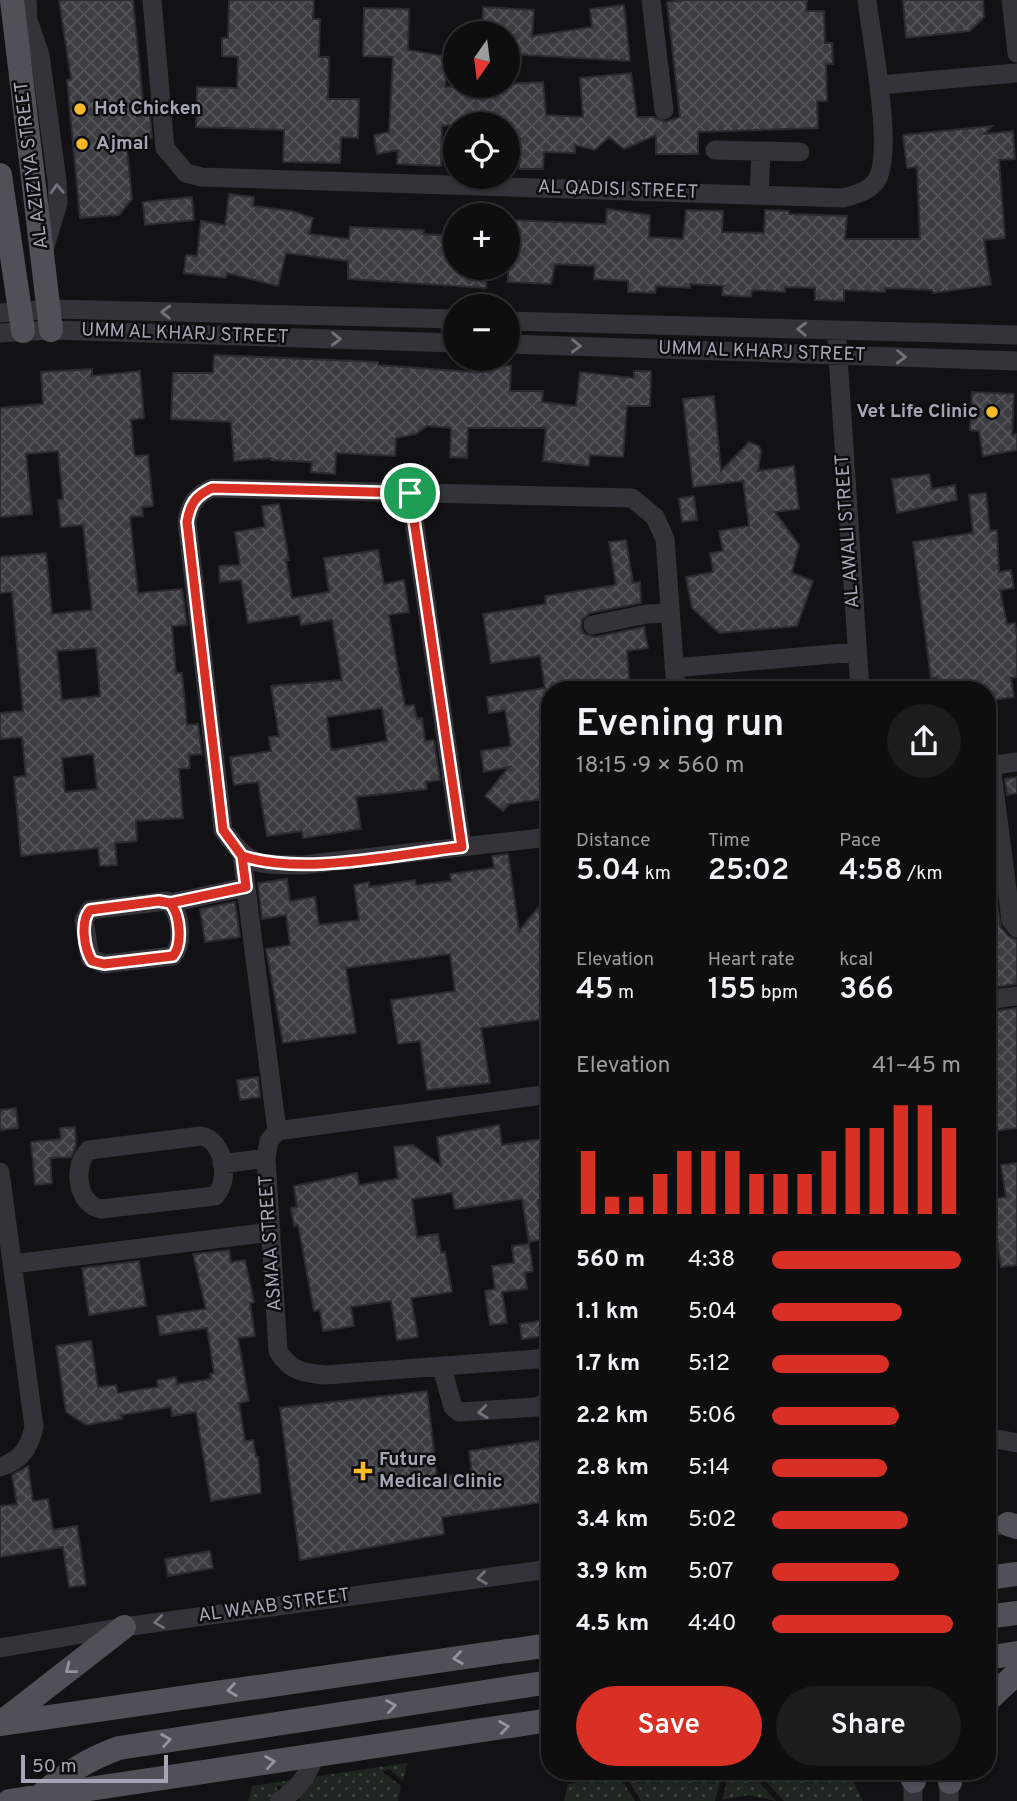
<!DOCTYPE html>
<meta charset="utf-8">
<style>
:root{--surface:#0e0e0f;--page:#1c1c1d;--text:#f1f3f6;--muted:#9b9c9e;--line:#2e2e2f;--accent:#d93025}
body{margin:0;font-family:Overpass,sans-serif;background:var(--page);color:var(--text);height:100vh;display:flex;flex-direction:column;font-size:26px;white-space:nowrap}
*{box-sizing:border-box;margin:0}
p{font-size:23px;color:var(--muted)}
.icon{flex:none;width:38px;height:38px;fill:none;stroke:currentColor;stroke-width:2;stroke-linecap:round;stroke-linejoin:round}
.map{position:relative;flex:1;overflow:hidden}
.side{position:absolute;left:541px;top:681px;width:455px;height:1099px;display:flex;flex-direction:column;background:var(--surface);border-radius:28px;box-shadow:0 2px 5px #0004,0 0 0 2px var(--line)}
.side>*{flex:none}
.needle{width:46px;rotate:194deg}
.tools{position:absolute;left:443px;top:21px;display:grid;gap:14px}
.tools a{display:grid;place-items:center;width:77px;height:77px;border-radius:50%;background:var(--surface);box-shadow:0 2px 5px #0004,0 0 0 2px var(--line);font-size:35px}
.scale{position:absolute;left:21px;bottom:18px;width:147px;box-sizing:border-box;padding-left:7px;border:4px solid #a3a7b5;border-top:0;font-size:19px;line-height:24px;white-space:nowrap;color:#a3a7b5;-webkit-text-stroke:5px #0d0d0f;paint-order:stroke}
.pin{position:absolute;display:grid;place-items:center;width:60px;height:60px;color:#fff;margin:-30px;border:4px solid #fff;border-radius:50%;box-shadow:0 2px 7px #0007}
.round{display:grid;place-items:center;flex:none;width:74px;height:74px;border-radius:37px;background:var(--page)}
.summary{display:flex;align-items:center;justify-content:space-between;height:119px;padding:0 35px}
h1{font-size:38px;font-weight:600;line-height:52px}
.metrics{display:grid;grid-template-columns:repeat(3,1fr);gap:10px;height:119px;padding:7px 35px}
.metrics div{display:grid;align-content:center}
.metrics b{font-size:30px;font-weight:600}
.metrics small{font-size:19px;font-weight:400}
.metrics p{font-size:19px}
.chart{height:196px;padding:14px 35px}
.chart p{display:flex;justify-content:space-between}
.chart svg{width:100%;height:126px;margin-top:7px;stroke:var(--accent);stroke-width:6}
.cta{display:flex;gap:14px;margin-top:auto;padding:14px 35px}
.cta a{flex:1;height:80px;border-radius:42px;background:var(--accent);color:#fff;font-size:28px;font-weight:600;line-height:80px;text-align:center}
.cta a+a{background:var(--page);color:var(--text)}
ul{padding:0 35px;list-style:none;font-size:23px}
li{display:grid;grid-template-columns:112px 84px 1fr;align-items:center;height:52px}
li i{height:18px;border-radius:9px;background:var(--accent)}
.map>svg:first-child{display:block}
.grass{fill:url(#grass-dots)}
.building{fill:url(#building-cross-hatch);stroke:#2c2c30;stroke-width:2;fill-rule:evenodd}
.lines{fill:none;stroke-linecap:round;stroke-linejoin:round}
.minor{stroke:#333339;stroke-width:19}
.major{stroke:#4f5058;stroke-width:24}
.oneway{stroke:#71737d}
.oneway2{stroke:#9296a2}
.route-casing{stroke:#fff;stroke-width:14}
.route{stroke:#d93025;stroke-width:9}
.poi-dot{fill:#f9bb25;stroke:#0d0d0f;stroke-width:2.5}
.labels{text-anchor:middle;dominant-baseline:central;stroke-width:5;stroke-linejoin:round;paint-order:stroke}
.poi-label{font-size:19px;font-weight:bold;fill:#a3a7b5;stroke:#0d0d0f;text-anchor:start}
.street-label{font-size:19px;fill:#a3a7b5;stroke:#0d0d0f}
</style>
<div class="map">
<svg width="1017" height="1801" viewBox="0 0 1017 1801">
<defs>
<pattern id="grass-dots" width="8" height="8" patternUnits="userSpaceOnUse" patternTransform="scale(1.75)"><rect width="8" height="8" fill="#1e261f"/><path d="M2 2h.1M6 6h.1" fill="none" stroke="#3c433d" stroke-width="1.8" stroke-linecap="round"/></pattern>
<pattern id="building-cross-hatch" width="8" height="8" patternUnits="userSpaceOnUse" patternTransform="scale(1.75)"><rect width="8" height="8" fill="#3c3c41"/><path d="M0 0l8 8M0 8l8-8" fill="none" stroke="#55555a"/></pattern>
</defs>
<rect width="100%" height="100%" fill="#121214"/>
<!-- grass -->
<path class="grass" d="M407 1763 403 1781 389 1769 383 1772 401 1786 398 1801H301L279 1785 276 1788 292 1801H248L252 1786Z
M651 1771H723L715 1801H641L625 1775Z
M730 1771H749L776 1801 748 1795 722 1800Z
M756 1771H848L863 1801H784Z
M619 1776 635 1801H564L568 1784Z"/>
<!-- building -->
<path class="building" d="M59 0H133L143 102H149L152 138 126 140 132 199 119 215 80 218 67 80 71 79Z
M229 0H314L313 19H320L319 57H329L328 99H359L358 138 341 137 340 163 283 162 284 130 196 127 197 87 237 88 238 57 222 56V38H228Z
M684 0H807L806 11H824L825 43H832L833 64H826L827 101H817L818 128 698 132V154H656V135L624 149 609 137 595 150 575 145V153L544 152 543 169H519L520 138 508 139V124H483V121L442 126 441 166 397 164 398 150 377 154 374 135 389 132 393 57 363 56 364 8 409 9 408 50 449 57 445 87 543 82 546 115 583 117 580 78 631 73 637 117H654L665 122 680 117 667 2Z
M903 0H983L984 17 970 31 906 38Z
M624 5 630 61 508 54V33H482L483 7 534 10 532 36 592 27 590 9Z
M992 126 984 134 1013 131 1015 159 999 160 1005 238 984 240 991 285 933 293 932 290 885 288V292L844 290V301L815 300V288L785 287V292L752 290 751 297 722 295 723 286 690 284V288L656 286 655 293 628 292V281L594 279 595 266 555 264 551 284 508 282V220L606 224 607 209 650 215 649 237 683 239 686 210 723 211 722 232 764 233 765 210 789 211V214L847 216 845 239H920L917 167 907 168 903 135Z
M229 194 254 197 253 206 292 211 313 218 309 234 349 239 350 227 424 230 423 234 455 236V268H487L486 288 348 279V261L286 253 278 286 227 273 226 278 184 273 186 255 197 256 201 221 225 225Z
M192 197 194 220 145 225 143 202Z
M214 355 378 362V365L472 372 473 364 511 366 510 391H543L542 402 576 406 580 372 634 378V371H651L650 406H627L623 457 590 455 589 466 543 461 546 428H468L467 458 450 457 451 428 427 426 416 434 396 438 395 456 336 453 335 474 311 472 312 462 271 460V458L234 461 231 422 171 419 173 373H213Z
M92 369V376L140 371 144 418 131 420 134 453 135 456 148 455 153 506 142 507 143 516 130 517 138 593 182 589 187 625 172 626 176 673H182L187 725 198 724 202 754 189 755 190 768 179 769 183 818 136 821 137 841 115 843 117 865 100 866 98 848 21 856 14 777 26 776 22 737 0 739V713L23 711 12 592 0 593V557L46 553 52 614 92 610 83 525 61 527 58 500 63 499 58 451 26 454 32 514 0 517V408L43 404 41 372ZM96 648 100 696 62 700 57 651ZM93 754 97 789 65 792 62 758Z
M972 392 1014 394 1012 435 1017 434V450L983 456 979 431 970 430Z
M714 396 721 471 749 442 759 446 761 451 758 471 794 466 799 509 775 512 799 545 792 573 813 581 797 626 719 633 692 608 686 577 713 572 710 553 723 551 719 531 749 526 743 481 693 487 683 399Z
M929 474 932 489 955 485 957 500 897 513 892 479Z
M986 493 990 531 997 530 999 572 1011 570 1014 588 1000 590 1007 624 1015 623 1017 635V677L1011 678 1014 697 987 701V690H939L937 677 931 678 913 542 973 533 969 495Z
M694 496 697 520 682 522 679 498Z
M279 504 289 560H286L292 598 329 592 324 558 378 550 384 584 404 580 409 612 389 615 398 671 405 706 414 705 417 719 422 718 425 741 434 740 440 780 426 782 427 789 356 797 361 829 303 838 302 831 267 836 258 782 234 785 230 757 271 751 269 737 279 736 271 686 342 680 332 620 301 625 299 615 248 623 241 580 220 582 219 566 240 565 235 532 265 527 262 506ZM382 708 387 741 331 750 327 717Z
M626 540 633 583 640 582 641 603 590 613 582 620 581 627 584 634 595 637 644 627 648 648 627 651 630 690H546L550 798 509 804 503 811 485 796 509 767 484 772 481 751 511 746 505 710 489 713 487 697 545 688 540 656 491 663 483 614 546 604 545 596 616 585 609 542Z
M1017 777V793L1007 795 1005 779Z
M508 854 519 931 550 893V1018L481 1028 490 1083 427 1090 420 1041 398 1044 391 1000 455 991 450 954 346 968 356 1033 283 1043 266 949 290 945 286 915 262 919 258 883 287 879 290 901 315 897 319 925 359 920 354 885 369 882V887L415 880 416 885 451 881 450 874 494 868 492 856Z
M995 893 1001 927 1008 936 1017 940V984L987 988V895Z
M235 902 240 937 205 942 200 909Z
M1017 1008V1128L987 1132V1012Z
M258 1077 260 1097 240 1100 237 1080Z
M16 1108 18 1128 0 1130V1110Z
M499 1125 502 1145 550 1138V1198L538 1200 544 1239 529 1242 522 1199 455 1209 452 1193 412 1199 417 1237 438 1234 441 1253 445 1252 452 1292 411 1298 418 1337 397 1340 391 1301 351 1307 354 1326 323 1331 320 1310 314 1311 298 1225 294 1226 291 1208 297 1207 294 1186 357 1173 359 1185 391 1180 398 1178 394 1147 413 1145 441 1166 437 1137Z
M75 1127 76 1146 71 1157 50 1158 52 1183 35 1185 31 1142 61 1139 60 1128Z
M1017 1163V1265L1001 1267 991 1199 1006 1197 1001 1165Z
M529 1244 533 1271 525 1273 527 1289 502 1292 507 1323 490 1325 485 1291 495 1289 492 1266 514 1263 512 1246Z
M229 1250 231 1262 245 1260 254 1302 250 1303 255 1336 238 1338 249 1401 239 1403 245 1441 253 1440 256 1457H258L261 1493 211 1501 196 1412 172 1416 171 1407 121 1415 122 1419 86 1425 66 1412 56 1346 91 1341 98 1387 116 1385 118 1393 158 1387 157 1380 176 1377 177 1384 211 1379 210 1374 214 1373 207 1328 160 1335 157 1316 206 1309 193 1254Z
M139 1261 146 1306 89 1315 82 1268Z
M550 1319V1335L522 1339 520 1324Z
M427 1391 437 1477 472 1473 469 1451 550 1439V1501L442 1517 444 1534 300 1560 280 1408Z
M28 1466 33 1501 48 1499 53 1530 77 1526 86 1585 69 1587 63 1547 0 1557V1506L17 1504 12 1475Z
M210 1551 213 1568 168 1576 165 1559Z"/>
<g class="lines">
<!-- minor -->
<path class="minor" d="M27 0 28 20 40 55 57 180 58 203 43 253
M152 0 165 148 186 173 201 177 844 198C856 194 868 192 876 181 895 155 871 36 867 0
M651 0 664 110
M1011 0 1017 53
M879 85 1017 73
M715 150 800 152
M759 195 761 151
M0 313 53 309 455 319
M508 321 1017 335
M0 333 51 330 455 343
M837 341 860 690
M508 344 1017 361
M410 493 462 847
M593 625 647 614 670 613
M674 668 855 652
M991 765 1011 920 1017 928
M987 766 1017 762
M550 837 302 865C258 864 250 868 223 830L187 522C190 504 195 496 212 488L632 498 655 517 665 539 676 690
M242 856 277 1131
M167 901C181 910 184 943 173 956L104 964 90 958 84 920 90 910Z
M170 903 246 887
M987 1000 1017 996
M550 1094 277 1131 269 1141 266 1158 278 1351C290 1371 303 1373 325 1375L550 1358
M201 1136C224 1140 231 1180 215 1196L101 1209C77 1205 72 1165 89 1150Z
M222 1164 266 1158
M0 1172 34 1427C29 1448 22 1460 0 1467
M13 1264 271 1232
M442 1368 453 1407 459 1412 537 1407 550 1400
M987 1437 1017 1443
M987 1527 1017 1523
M0 1648 124 1627 550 1569
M280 1801C298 1789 308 1775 315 1755
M913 1801V1771
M949 1801V1771"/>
<!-- major -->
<path class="major" d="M12 0 51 330
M0 175 23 331
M1008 1524 1017 1527
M987 1578 1017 1574
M987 1617 1017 1613
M987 1658 1017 1653
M987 1701 1017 1673
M3 1721 124 1627
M0 1724 550 1645
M908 1771 914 1781
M950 1782 953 1771
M40 1796C65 1774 88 1759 119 1748L550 1682
M9 1801 550 1720"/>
</g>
<!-- one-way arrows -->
<defs><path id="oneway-chevron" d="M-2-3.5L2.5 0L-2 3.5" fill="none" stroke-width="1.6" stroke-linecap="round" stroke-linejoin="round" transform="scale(1.75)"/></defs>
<g class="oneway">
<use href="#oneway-chevron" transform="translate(57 189) rotate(-93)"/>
<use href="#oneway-chevron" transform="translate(166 312) rotate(-178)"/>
<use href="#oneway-chevron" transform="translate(802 329) rotate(-178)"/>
<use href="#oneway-chevron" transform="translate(336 339) rotate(2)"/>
<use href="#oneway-chevron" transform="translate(576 346) rotate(2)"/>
<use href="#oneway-chevron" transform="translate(901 357) rotate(2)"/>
<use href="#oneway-chevron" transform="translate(483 1412) rotate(174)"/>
<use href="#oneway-chevron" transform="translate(482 1578) rotate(172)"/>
<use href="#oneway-chevron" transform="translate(159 1622) rotate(172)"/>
</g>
<g class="oneway2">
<use href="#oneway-chevron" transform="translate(458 1658) rotate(172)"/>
<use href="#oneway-chevron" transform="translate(70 1669) rotate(142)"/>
<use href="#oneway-chevron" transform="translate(232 1690) rotate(172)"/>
<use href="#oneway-chevron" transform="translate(391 1706) rotate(-9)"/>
<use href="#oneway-chevron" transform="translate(504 1727) rotate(-8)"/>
<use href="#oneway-chevron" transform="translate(166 1740) rotate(-9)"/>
<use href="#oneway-chevron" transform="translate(270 1762) rotate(-9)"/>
</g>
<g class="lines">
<!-- route casing -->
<g class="route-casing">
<path id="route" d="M410 493 462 847C397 854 303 876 242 856L246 887 170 903 159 901 90 910C80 921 84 949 92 961L104 964 173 956C183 944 180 914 170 903L246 887 242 856 223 830 187 522C190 504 195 496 212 488L410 493"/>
</g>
<!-- route -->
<use href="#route" class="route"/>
</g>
<!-- markers -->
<g class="poi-dot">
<circle cx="80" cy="109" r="7"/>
<circle cx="82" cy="144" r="7"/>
<circle cx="992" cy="412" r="7"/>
<path d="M359.5 1460.5h7v7h7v7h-7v7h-7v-7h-7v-7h7z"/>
</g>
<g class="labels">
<!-- poi labels -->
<g class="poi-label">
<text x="94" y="109">Hot Chicken</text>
<text x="96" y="144">Ajmal</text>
<text x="978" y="412" text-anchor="end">Vet Life Clinic</text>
<text x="379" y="1460">Future<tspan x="379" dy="22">Medical Clinic</tspan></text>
</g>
<!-- street labels -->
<g class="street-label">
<text transform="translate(32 165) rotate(-97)">AL AZIZIYA STREET</text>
<text transform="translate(618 190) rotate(2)">AL QADISI STREET</text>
<text transform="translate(185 334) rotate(2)">UMM AL KHARJ STREET</text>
<text transform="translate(762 352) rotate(2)">UMM AL KHARJ STREET</text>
<text transform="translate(848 531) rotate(-94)">AL AWALI STREET</text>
<text transform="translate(271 1243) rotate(-94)">ASMAA STREET</text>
<text transform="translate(274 1606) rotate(-8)">AL WAAB STREET</text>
</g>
</g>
</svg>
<div class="tools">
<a><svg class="needle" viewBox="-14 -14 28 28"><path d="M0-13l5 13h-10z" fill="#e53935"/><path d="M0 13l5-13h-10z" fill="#9b9c9e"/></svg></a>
<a><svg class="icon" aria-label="locate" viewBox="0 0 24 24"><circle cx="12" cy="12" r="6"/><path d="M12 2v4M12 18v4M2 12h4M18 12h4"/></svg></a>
<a>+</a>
<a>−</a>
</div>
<div class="scale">50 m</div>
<div class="pin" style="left:410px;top:493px;background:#1e9e55"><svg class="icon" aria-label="arrive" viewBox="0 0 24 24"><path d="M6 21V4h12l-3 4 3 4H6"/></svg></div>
<section class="side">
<div class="summary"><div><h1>Evening run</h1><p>18:15 · 9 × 560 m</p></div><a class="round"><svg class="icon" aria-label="share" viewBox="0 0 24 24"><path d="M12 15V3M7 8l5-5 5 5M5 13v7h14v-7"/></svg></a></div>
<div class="metrics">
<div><p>Distance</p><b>5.04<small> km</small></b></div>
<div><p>Time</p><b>25:02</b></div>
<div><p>Pace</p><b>4:58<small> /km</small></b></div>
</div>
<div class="metrics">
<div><p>Elevation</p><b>45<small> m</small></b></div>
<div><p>Heart rate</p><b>155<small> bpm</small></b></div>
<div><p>kcal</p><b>366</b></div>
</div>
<div class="chart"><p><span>Elevation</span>41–45 m</p>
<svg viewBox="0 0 160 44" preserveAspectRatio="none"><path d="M5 44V22M15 44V38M25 44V38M35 44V30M45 44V22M55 44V22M65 44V22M75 44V30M85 44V30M95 44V30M105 44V22M115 44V14M125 44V14M135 44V6M145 44V6M155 44V14"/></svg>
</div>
<ul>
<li><b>560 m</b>4:38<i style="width:100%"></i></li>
<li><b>1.1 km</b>5:04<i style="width:69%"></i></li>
<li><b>1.7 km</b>5:12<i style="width:62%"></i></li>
<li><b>2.2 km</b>5:06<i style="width:67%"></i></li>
<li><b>2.8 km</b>5:14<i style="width:61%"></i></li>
<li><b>3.4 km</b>5:02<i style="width:72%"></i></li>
<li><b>3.9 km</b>5:07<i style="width:67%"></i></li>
<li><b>4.5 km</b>4:40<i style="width:96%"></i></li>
</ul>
<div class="cta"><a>Save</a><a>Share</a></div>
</section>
</div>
